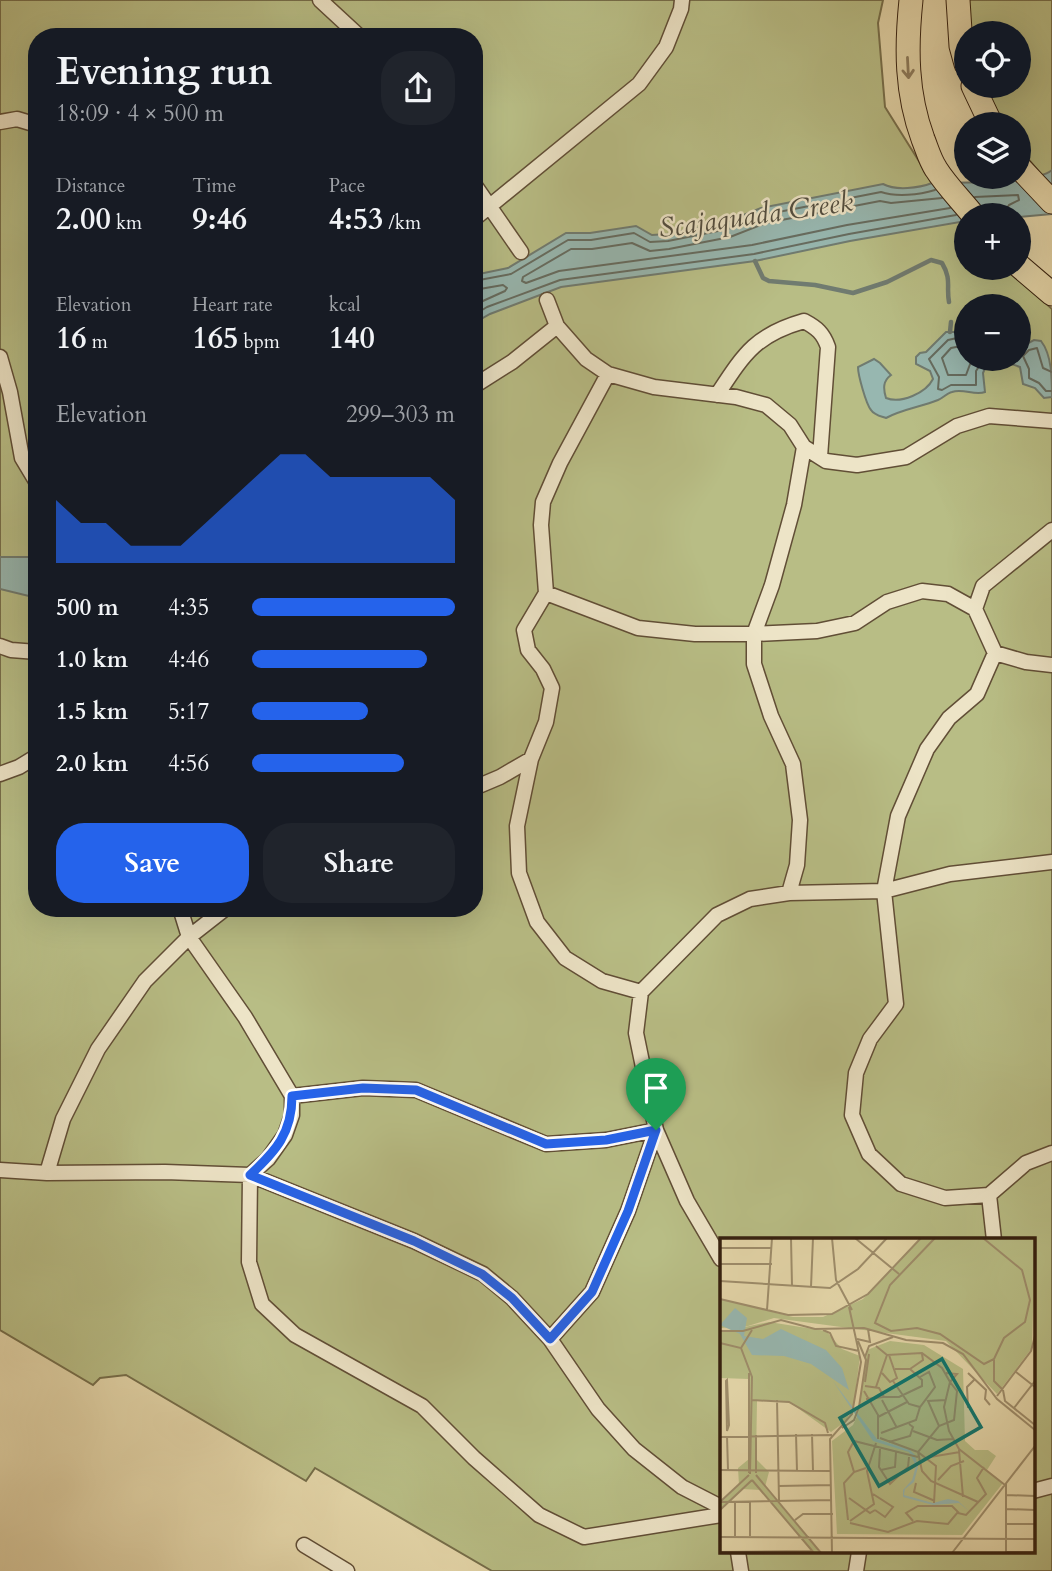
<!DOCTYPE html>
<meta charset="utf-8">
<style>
:root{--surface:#171b24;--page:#20242c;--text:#f1f3f6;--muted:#9ea1a6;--accent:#2563eb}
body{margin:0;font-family:Cardo,serif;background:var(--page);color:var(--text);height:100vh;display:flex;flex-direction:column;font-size:26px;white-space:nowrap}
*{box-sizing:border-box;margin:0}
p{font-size:23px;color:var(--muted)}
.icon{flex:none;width:38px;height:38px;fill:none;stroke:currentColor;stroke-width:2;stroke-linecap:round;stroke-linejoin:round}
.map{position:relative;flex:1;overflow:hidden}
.panel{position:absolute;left:28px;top:28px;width:455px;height:889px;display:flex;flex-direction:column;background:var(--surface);border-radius:28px;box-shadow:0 7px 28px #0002}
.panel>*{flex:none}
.controls{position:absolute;left:954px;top:21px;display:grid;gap:14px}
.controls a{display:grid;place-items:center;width:77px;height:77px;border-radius:50%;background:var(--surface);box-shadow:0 7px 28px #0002;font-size:35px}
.pin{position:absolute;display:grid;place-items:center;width:60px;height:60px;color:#fff;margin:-72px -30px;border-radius:50% 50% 50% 0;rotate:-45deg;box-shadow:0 0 7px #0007}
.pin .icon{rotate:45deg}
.round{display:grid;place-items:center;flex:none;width:74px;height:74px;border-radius:28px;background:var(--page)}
.overview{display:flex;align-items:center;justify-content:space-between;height:119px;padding:0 28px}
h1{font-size:38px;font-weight:600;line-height:52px}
.stats{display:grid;grid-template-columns:repeat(3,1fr);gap:10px;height:119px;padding:7px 28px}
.stats div{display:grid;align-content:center}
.stats b{font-size:30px;font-weight:600}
.stats small{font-size:19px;font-weight:400}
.stats p{font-size:19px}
.chart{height:196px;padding:14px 28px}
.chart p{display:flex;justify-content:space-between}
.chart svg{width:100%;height:126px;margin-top:7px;fill:var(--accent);opacity:.7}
.button{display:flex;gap:14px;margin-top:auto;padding:14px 28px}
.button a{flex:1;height:80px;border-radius:28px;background:var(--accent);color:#fff;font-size:28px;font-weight:600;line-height:80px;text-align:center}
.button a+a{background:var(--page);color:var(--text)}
ul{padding:0 28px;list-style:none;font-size:23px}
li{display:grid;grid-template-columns:112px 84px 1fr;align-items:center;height:52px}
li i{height:18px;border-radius:9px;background:var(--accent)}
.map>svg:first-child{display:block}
.green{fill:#b8bd85;stroke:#766e4a;stroke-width:2;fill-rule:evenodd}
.water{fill:#97b7b0;stroke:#707b70;stroke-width:2}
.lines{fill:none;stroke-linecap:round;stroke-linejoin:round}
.shore{stroke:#666c60;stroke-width:2}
.stream{stroke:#707b70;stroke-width:4.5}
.street-casing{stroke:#614e36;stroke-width:17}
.primary-casing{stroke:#35200f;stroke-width:25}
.street{stroke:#ede4c7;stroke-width:14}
.primary{stroke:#e4d6a9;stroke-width:23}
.oneway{stroke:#8c7b5c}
.route-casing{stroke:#fff;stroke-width:14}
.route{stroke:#2563eb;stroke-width:9}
.labels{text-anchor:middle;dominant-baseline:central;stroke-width:5;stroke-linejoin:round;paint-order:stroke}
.water-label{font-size:28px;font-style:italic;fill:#524d3f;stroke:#ede4c7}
.inset-road{fill:none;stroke:#9e8d6b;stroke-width:2}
.view{fill:#0f766e;fill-opacity:0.15;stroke:#0f766e;stroke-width:3.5}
.inset-edge{fill:none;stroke:#35200f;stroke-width:3.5}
</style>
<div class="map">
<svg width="1052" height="1571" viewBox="0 0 1052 1571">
<rect width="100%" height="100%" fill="#e4d6a9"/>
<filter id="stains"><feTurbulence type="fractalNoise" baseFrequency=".00286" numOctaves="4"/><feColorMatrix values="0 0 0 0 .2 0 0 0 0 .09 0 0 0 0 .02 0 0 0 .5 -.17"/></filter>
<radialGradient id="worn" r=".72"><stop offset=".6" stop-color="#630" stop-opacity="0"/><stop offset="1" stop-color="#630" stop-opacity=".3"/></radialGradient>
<!-- green -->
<path class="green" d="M0 0H883L878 23 885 107 932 182 966 226V268H1007L1052 309V1571H492L315 1468 306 1481 126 1375 100 1378 93 1385 0 1330ZM37 37H474V908H37ZM966 306H1018V359H966ZM721 1240H1033V1552H721Z
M966 0H1052V187L1019 148 1018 124H1003L985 86H1018V33H968Z"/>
<!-- water -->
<path class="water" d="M1052 170V214L1019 217 966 215V221L850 241 755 261 561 287 490 314 474 323V275L508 268 566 233H590L636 226 652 235 667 234 726 222 761 208 883 184C896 191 919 188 932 183 958 182 1034 185 1052 170Z
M966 327V359H1018L1019 348 1034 340 1041 341C1052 355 1052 379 1052 397L1044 398 1035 388 1023 384 1020 367 1000 360 986 366 983 373 985 392C975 396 963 388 952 392 947 393 943 398 938 400 921 407 903 409 886 418 880 416 874 415 871 410 866 404 858 375 858 367L874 359 880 363 891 375C883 381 883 388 886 398 901 404 926 393 933 379L930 371 916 364V357L920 353 926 352 946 332H954Z
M0 557H37V598L0 589Z"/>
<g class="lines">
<!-- shore -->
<path class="shore" d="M975 197 1018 195 1019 200 1009 205 1003 215
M942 198 891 203 880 201 766 223 730 237 669 249 650 251 632 243 592 249H571L523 277 522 281 526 283 559 271 752 245 847 225 950 208
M474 281 511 274 568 240H591L634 233 650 242 668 241 728 229 763 215 881 192C896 197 919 195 935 190
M474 290 503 285 507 288 505 291 474 305
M474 315 487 307 560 280 754 254 849 234 956 215
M966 336 948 340 929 359 939 377 938 389 942 390 951 385H976V371L984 359
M966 345 951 348 942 358 948 375H966L972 359
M1052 372 1043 368 1037 348 1029 350 1023 356 1029 369V378L1039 383 1046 391H1052"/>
<!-- stream -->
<path class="stream" d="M755 261 763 278 769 281 815 285 853 293 887 282 931 260 942 263C952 280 946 286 949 302
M950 332 951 322"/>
<!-- street casing -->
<g class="street-casing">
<path id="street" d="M320 0 360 37
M0 122 17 119 37 125
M474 184 521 252
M474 219 639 84 666 47 681 9 682 0
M547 300 557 326 586 359 608 374 654 387 736 397 766 405 790 425 804 447 826 461 857 465 906 457 957 426 989 416 1052 421
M0 357 10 392 22 458 37 483
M608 374 560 463 543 502 541 525 546 593 524 630 528 650 543 669 552 688 546 722 531 759 517 826 519 873 537 922 565 958 602 981 641 992
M474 386 512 362 557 326
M717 395C744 354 755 335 804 321 817 328 823 333 828 347L820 457
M1052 530 983 586 975 609 995 653 1026 662 1052 665
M546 593 638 628 695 634H754L817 631 855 623 887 602 922 591 948 594 975 609
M0 646 11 650 37 652
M995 653 977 694 949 718 927 749 898 816 884 891 896 1004 870 1039 856 1073 852 1115 869 1154 901 1184 945 1198 989 1195 1026 1163 1052 1153
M0 774 19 767 37 756
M474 788 500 777 531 759
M789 893 797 865 800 820 793 764 771 716 754 664V634L772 585 794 505 804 447
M180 908 189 937 245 1017 292 1096V1115L285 1135 268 1159 250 1175 249 1262 262 1304 295 1335 422 1406 474 1458 539 1515 584 1537 721 1515
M292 1096 363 1088 416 1090 546 1144 606 1140 656 1130
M0 1170 47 1173 165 1172 250 1175 414 1241 483 1274 512 1298 550 1339 598 1409 634 1449 682 1487 721 1507
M47 1173 63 1119 98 1049 145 981 189 937 226 908
M989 1195 994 1240
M721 1259 687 1201 656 1130 636 1033 641 992 717 915 750 899 789 893 884 891 950 874 1052 862
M550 1339 592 1292 628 1211 656 1130
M1033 1491 1052 1486
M304 1545 347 1571
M738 1552 741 1571
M856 1571 859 1552"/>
</g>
<!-- primary casing -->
<g class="primary-casing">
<path id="primary" d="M911 0C906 48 906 93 923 139 927 149 930 160 936 169 946 185 961 200 973 215
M958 0 961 46 966 64
M973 86 991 124
M1018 166 1052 202
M1018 265 1052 294"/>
</g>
<!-- street -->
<use href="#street" class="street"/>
<!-- primary -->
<use href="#primary" class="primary"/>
</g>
<!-- one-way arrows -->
<defs><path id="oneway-shaft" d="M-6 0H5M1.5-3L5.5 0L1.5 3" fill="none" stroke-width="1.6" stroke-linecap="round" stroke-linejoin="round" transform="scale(1.75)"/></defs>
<use class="oneway" href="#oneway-shaft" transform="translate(908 68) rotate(87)"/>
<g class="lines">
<!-- route casing -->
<g class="route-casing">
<path id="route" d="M363 1088 416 1090 546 1144 606 1140 656 1130 628 1211 592 1292 550 1339 512 1298 482 1274 414 1241 250 1175C276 1151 292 1133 292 1096Z"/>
</g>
<!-- route -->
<use href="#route" class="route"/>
</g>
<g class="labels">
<!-- water labels -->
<g class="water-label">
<text transform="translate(756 215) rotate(-8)">Scajaquada Creek</text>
</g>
</g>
<!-- overview -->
<g transform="translate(720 1238)">
<rect width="315" height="315" fill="#e4d6a9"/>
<path d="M201 0H315L312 110 277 156 226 103 54 80 28 88 0 90V61L73 79H103L143 61ZM49 84 106 93 122 111 140 118 134 165 126 183 111 194 68 163 31 162 37 163 36 221 49 234 45 249 100 315H94L41 252 22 251 0 271V265L19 247 18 230 29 221V141L0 140V94ZM170 103 204 107 243 131 245 203 255 212H268L276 218 267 232 283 245 242 297 117 296 112 203 133 187 138 176 147 112Z" fill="#b8bd85"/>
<path d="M15 70 27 80 24 98 43 101 61 91 106 112 122 130 129 152 91 126 64 118 32 117 20 96 0 87ZM113 143 157 201 190 212 195 217 198 229 194 244 185 251 184 257 213 265 228 261 238 263 249 273 239 265 213 267 183 259V252L192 242 196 228 189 214 153 203Z" fill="#97b7b0"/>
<path class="inset-road" d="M71 0 72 48M112 0 116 42 132 72M135 0 179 36M215 0 170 47 155 85 171 93 197 90 220 96 264 126 274 121 284 100 305 84 310 62 302 32 263 0M0 10H52M0 26H52M0 43 110 50 138 31 167 0M91 49 93 0M0 61 68 77 112 76 148 56 201 0M47 72 52 0M103 92 110 95 116 108 139 113M0 93H23L61 82 95 91 144 90 186 102 223 105 243 116 277 161 315 192M137 101 150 104 148 91M0 105 21 110 32 139 30 236M156 108 167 117 202 115 222 130 230 144 224 169 229 193 239 211 285 247M21 110 32 92M145 119 149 108 173 99M274 122V143L282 151M190 131 203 122 202 116M296 134 315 149M29 135V235M162 135 170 144 177 140 169 117M248 135 266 152 265 161 270 167M7 142 9 187 7 193 6 143ZM173 143 189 166 200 169 215 149 209 134 200 139M145 144 149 116M145 148 159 150 164 159 146 161M156 149 167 117M283 152 285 163 315 187M144 153 158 177V201M277 158 311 113 315 98M164 159H179L202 148V142L190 131H175M32 162 69 164 105 185 108 195M57 162 59 262M162 162 177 190M248 170 247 149 255 141M294 170 315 143M158 179 187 164M219 188 208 163 226 162M122 190 134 182 139 169 146 122 138 103M193 193 217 202 234 201M161 195 196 182 200 169M76 196 77 233M92 196 93 233M7 198 8 232M0 199 112 197M160 200 198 214 202 233 211 243 258 264M169 204 190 198 193 189 189 186M160 211 159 229 170 246 188 229 189 219M239 212 243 259M210 219 240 214M0 232 111 233M161 232 175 229 176 214M134 234 128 214 134 203 198 219M36 235V197M36 237 101 315M32 242 94 315M218 242 231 228 244 223M196 245 194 254 215 263M286 246V315M59 248 111 247M153 256 173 269 165 279 155 272M286 257 315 258M129 260 150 275 155 272M1 263 29 237M0 264 111 262M15 264V298M214 265 216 228 198 214 219 188 234 182 237 153 230 144 237 136 226 135M286 271 315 272M0 272 32 242M238 275 246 277 266 256 257 240 264 229M75 282 83 276H113M128 282 124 245 134 234 146 230M130 283 154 266 147 233 156 205M130 285 168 294 197 283 228 286 238 274 232 268H198L186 275 193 283M286 286H315M30 298V263M0 299 315 301M0 314 92 313M286 314H315M112 315 110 201 132 176 141 124 129 69M232 315 315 208"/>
<path class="view" d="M222 121 261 189 159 248 120 180Z"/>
<rect width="315" height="315" class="inset-edge"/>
</g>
<rect width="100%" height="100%" filter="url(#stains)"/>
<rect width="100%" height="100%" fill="url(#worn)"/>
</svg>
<div class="controls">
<a><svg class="icon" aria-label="locate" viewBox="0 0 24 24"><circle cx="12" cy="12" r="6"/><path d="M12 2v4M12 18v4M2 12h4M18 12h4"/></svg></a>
<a><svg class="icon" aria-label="layers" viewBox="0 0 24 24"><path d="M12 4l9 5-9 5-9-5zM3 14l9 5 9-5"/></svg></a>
<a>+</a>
<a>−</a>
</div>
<div class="pin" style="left:656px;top:1130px;background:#1e9e55"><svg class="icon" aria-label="arrive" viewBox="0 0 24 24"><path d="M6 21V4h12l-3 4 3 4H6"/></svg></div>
<section class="panel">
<div class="overview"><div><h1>Evening run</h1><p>18:09 · 4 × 500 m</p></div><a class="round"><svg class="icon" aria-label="share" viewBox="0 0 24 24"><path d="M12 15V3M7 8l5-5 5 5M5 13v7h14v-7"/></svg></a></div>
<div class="stats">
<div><p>Distance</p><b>2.00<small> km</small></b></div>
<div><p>Time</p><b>9:46</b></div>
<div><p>Pace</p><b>4:53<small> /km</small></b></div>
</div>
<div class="stats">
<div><p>Elevation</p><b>16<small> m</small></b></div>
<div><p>Heart rate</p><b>165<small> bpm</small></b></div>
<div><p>kcal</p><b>140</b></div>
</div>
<div class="chart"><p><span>Elevation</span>299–303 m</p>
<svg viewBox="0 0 160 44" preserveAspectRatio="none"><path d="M0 44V22L10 30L20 30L30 38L40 38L50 38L60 30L70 22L80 14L90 6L100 6L110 14L120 14L130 14L140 14L150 14L160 22V44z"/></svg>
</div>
<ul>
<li><b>500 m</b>4:35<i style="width:100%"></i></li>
<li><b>1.0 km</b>4:46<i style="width:86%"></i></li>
<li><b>1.5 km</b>5:17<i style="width:57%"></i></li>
<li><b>2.0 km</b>4:56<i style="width:75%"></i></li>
</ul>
<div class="button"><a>Save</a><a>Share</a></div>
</section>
</div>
